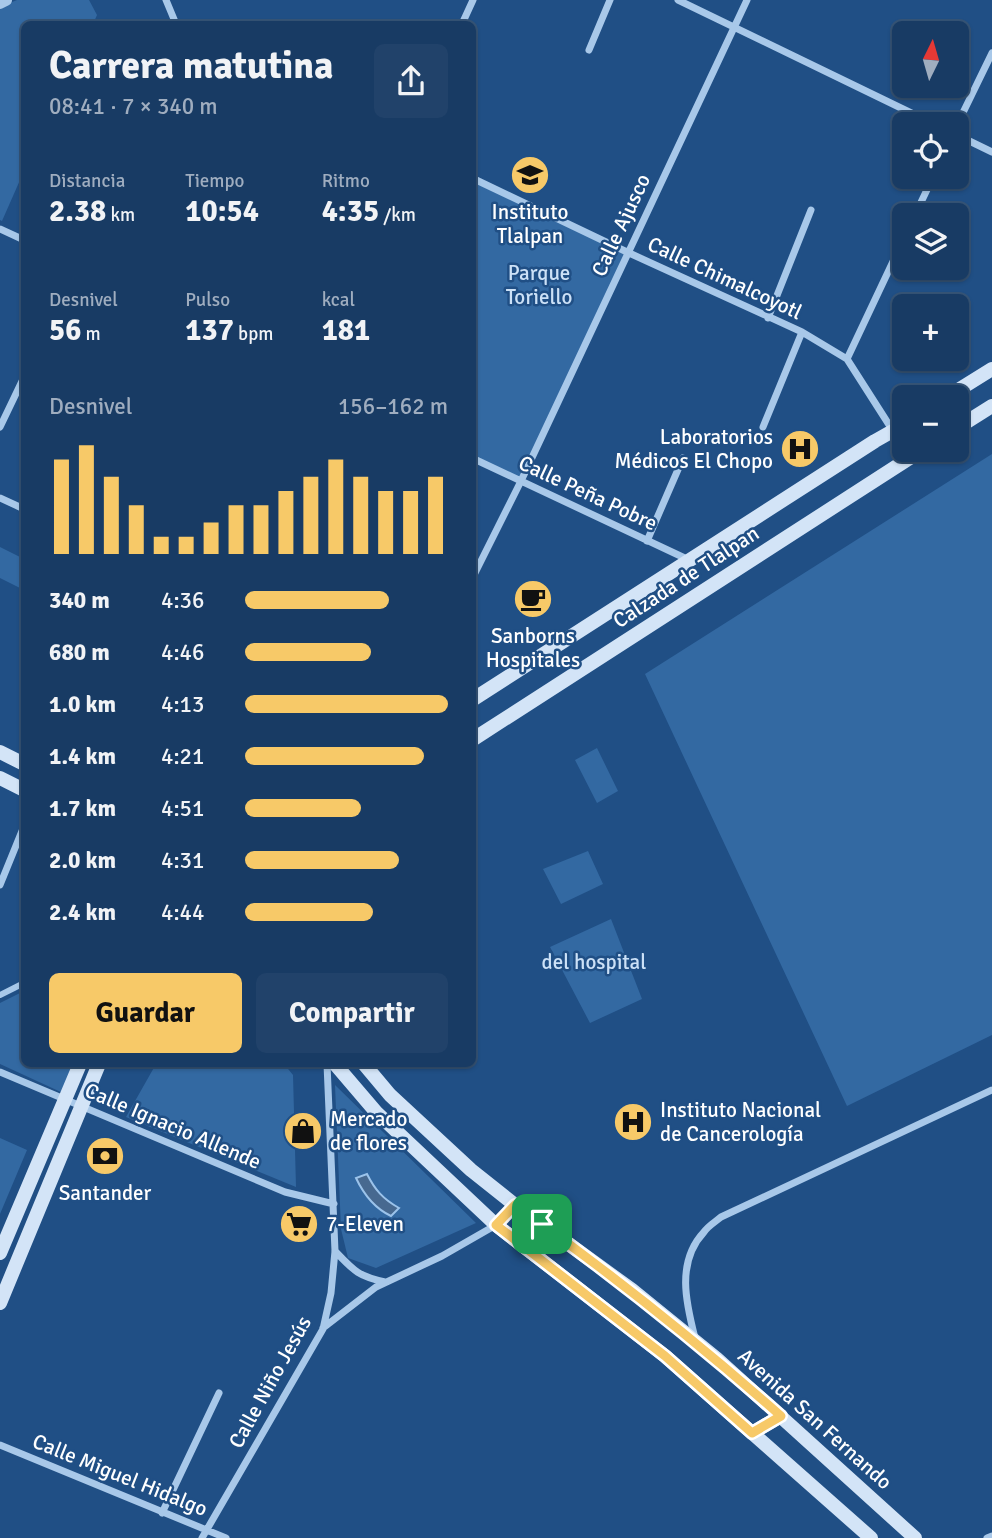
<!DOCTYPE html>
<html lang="es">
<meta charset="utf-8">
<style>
:root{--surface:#183b64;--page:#21426a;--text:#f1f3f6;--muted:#9fadbf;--line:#365578;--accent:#f7c968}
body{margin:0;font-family:Signika,sans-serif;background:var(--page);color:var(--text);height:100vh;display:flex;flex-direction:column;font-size:26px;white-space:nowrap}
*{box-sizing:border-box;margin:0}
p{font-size:23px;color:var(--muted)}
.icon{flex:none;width:38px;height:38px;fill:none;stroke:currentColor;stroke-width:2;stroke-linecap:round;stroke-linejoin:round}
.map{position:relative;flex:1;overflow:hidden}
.details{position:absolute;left:21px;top:21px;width:455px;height:1046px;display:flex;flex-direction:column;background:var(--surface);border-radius:10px;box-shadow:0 2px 5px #0004,0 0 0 2px var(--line)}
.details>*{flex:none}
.needle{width:46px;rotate:5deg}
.fabs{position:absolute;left:892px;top:21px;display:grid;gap:14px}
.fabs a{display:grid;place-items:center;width:77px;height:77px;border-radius:10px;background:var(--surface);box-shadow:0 2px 5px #0004,0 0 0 2px var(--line);font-size:35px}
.pin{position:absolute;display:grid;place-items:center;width:60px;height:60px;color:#fff;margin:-30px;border-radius:14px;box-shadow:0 4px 10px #0006}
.round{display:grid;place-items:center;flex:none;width:74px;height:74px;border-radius:10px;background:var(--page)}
.head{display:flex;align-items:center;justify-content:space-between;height:119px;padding:0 28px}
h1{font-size:38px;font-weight:700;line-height:52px}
.metrics{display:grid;grid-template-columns:repeat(3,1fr);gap:10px;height:119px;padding:7px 28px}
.metrics div{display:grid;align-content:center}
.metrics b{font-size:30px;font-weight:700}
.metrics small{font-size:19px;font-weight:400}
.metrics p{font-size:19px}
.chart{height:196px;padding:14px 28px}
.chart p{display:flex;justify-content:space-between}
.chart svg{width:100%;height:126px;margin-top:7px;stroke:var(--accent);stroke-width:6}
.primary-button{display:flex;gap:14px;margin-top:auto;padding:14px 28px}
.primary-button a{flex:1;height:80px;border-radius:10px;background:var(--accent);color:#111;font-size:28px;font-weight:700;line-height:80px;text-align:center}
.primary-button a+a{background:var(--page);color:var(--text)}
ul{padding:0 28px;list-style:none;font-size:23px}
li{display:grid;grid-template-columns:112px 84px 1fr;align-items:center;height:52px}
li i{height:18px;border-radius:9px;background:var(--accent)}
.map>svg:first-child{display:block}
.green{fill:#3369a2}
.water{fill:#476990;stroke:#9bc3eb;stroke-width:2}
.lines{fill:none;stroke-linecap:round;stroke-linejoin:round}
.pedestrian{stroke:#a8c8e9;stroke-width:6}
.minor{stroke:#a8c8e9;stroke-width:7}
.tertiary{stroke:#a8c8e9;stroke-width:12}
.secondary{stroke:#d3e4f7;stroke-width:14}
.route-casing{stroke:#fff;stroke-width:14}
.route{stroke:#f7c968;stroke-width:9}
.labels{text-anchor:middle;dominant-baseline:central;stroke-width:5;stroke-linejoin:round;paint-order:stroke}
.poi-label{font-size:21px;fill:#fff;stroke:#204f85}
.street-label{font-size:21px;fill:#fff;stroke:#204f85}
.park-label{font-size:21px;fill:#cce1f7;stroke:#204f85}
</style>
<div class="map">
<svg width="992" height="1538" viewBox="0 0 992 1538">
<rect width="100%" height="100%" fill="#204f85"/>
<!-- green -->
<path class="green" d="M17 0H89L97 15 93 24H24V171L2 221 0 220V7Z
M472 177 627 252 521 481 473 458Z
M992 454V1035L847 1106 645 674Z
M0 547 24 559V590L0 578Z
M597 748 618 791 597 803 575 760Z
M588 851 603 884 561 904 543 869Z
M611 919 642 999 590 1023 550 947Z
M24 991V1064H76L63 1093 0 1064V1003Z
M156 1064H284L293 1075 296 1187 126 1117Z
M335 1085 476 1223 376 1268 348 1258 341 1229Z
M0 1138 27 1150 0 1214Z"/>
<!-- water -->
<path class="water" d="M367 1174C375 1190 383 1199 399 1208L391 1216C374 1208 364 1195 356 1178Z"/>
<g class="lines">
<!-- pedestrian -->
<path class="pedestrian" d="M0 995 24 983"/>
<!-- minor -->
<path class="minor" d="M166 0 176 24
M678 0 934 124
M462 24 473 0
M589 50 610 0
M957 125 992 53
M957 135 992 152
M472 178 627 252 802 332 847 359 893 431
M915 215 933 177
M0 229 24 240
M768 318 811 210
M847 359 905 236
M0 427 24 377
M763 427 802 332
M472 458 689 560
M0 498 24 509
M647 541 683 458
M472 579 521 481 747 0
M0 885 24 826
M0 1072 285 1192 334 1204
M335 1251C354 1271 358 1276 385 1282
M323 1328 376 1287 442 1256 496 1225 515 1205
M695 1338C686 1303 676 1262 704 1232 708 1226 715 1222 721 1217L992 1090
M0 1445 226 1538
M162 1513 219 1393
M202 1538 323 1329 331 1293 335 1251 327 1064
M987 1538 992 1536"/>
<!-- tertiary -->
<path class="tertiary" d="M0 3 6 0"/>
<!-- secondary -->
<path class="secondary" d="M947 397 992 369
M957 428 992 406
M472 700 875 441 905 424
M472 740 922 450
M0 752 24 764
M0 778 24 790
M335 1064 376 1112 496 1225 665 1356 871 1538
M364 1064 390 1095 471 1170 515 1205 632 1290 717 1359 915 1538
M530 1251H538L546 1243V1235L543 1224
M0 1253 80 1064
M0 1303 99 1064
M752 1433 781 1416"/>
</g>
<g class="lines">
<!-- route casing -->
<g class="route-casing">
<path id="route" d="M515 1205C608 1271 696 1341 781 1416L752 1433 665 1356 496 1225Z"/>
</g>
<!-- route -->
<use href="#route" class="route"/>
</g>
<!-- icons -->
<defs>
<g id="school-disc" transform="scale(2.0125)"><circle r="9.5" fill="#f7c968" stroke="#204f85"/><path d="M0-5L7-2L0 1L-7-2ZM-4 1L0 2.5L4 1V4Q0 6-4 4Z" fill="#111"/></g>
<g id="hospital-disc" transform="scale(2.0125)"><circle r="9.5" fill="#f7c968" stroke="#204f85"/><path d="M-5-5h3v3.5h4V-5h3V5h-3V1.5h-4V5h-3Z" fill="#111"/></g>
<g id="cafe-disc" transform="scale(2.0125)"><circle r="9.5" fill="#f7c968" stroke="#204f85"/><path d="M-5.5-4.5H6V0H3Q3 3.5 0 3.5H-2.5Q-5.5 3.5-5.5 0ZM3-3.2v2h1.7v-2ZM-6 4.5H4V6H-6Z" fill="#111"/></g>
<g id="shop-disc" transform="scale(2.0125)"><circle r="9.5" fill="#f7c968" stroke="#204f85"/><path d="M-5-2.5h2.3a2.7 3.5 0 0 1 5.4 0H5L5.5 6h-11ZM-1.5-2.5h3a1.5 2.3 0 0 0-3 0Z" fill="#111"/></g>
<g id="bank-disc" transform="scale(2.0125)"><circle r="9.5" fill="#f7c968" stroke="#204f85"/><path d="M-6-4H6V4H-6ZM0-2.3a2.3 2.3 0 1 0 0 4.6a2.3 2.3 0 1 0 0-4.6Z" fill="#111"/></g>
<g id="supermarket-disc" transform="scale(2.0125)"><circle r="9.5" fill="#f7c968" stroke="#204f85"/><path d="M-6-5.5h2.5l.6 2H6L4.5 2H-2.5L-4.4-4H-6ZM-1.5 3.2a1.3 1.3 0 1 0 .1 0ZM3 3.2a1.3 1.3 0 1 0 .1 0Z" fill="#111"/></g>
</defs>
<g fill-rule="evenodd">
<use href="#school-disc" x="530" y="175"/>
<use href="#hospital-disc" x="800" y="449"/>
<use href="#cafe-disc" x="533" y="599"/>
<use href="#hospital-disc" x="633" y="1122"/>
<use href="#shop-disc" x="303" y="1131"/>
<use href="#bank-disc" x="105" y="1156"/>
<use href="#supermarket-disc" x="299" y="1224"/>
</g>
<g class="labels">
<!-- poi labels -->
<g class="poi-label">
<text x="530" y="212">Instituto<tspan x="530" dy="24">Tlalpan</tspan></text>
<text x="773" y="437" text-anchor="end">Laboratorios<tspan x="773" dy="24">Médicos El Chopo</tspan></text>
<text x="533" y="636">Sanborns<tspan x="533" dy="24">Hospitales</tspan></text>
<text x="660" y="1110" text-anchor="start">Instituto Nacional<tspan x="660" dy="24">de Cancerología</tspan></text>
<text x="330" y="1119" text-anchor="start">Mercado<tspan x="330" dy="24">de flores</tspan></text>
<text x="105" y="1193">Santander</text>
<text x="326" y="1224" text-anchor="start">7-Eleven</text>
</g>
<!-- street labels -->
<g class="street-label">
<text transform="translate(621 225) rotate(-65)">Calle Ajusco</text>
<text transform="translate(725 278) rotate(25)">Calle Chimalcoyotl</text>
<text transform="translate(588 493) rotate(25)">Calle Peña Pobre</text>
<text transform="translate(686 577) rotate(-33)">Calzada de Tlalpan</text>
<text transform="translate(173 1126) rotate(23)">Calle Ignacio Allende</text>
<text transform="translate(270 1382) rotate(-61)">Calle Niño Jesús</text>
<text transform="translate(815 1419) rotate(42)">Avenida San Fernando</text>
<text transform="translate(120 1475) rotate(22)">Calle Miguel Hidalgo</text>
</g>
<!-- park labels -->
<g class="park-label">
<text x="539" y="273">Parque<tspan x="539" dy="24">Toriello</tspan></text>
<text x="594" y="962">del hospital</text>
</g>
</g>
</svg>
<div class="fabs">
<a><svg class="needle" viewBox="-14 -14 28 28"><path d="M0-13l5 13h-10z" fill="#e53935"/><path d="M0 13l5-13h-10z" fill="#9fadbf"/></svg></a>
<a><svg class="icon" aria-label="locate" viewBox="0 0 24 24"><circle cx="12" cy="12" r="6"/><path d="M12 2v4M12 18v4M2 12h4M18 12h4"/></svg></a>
<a><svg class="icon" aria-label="layers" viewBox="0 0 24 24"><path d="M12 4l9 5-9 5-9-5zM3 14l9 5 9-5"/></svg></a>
<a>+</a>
<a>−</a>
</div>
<div class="pin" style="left:542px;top:1224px;background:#1e9e55"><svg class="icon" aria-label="arrive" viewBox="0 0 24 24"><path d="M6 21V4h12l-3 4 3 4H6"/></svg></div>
<section class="details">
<div class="head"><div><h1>Carrera matutina</h1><p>08:41 · 7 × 340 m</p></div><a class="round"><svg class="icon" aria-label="share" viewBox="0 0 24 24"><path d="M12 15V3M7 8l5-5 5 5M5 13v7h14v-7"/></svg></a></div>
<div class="metrics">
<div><p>Distancia</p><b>2.38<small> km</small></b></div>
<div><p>Tiempo</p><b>10:54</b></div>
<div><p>Ritmo</p><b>4:35<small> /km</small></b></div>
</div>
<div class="metrics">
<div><p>Desnivel</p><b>56<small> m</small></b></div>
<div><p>Pulso</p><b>137<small> bpm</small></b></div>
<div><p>kcal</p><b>181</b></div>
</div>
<div class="chart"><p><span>Desnivel</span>156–162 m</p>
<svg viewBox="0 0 160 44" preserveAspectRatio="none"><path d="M5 44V11M15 44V6M25 44V17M35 44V27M45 44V38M55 44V38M65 44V33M75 44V27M85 44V27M95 44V22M105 44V17M115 44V11M125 44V17M135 44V22M145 44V22M155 44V17"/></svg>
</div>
<ul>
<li><b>340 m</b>4:36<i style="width:71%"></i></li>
<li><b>680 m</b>4:46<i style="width:62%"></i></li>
<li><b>1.0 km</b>4:13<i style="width:100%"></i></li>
<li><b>1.4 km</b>4:21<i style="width:88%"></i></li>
<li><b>1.7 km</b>4:51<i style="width:57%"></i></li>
<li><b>2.0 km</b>4:31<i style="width:76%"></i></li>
<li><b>2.4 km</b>4:44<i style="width:63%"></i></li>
</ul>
<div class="primary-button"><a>Guardar</a><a>Compartir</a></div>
</section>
</div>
